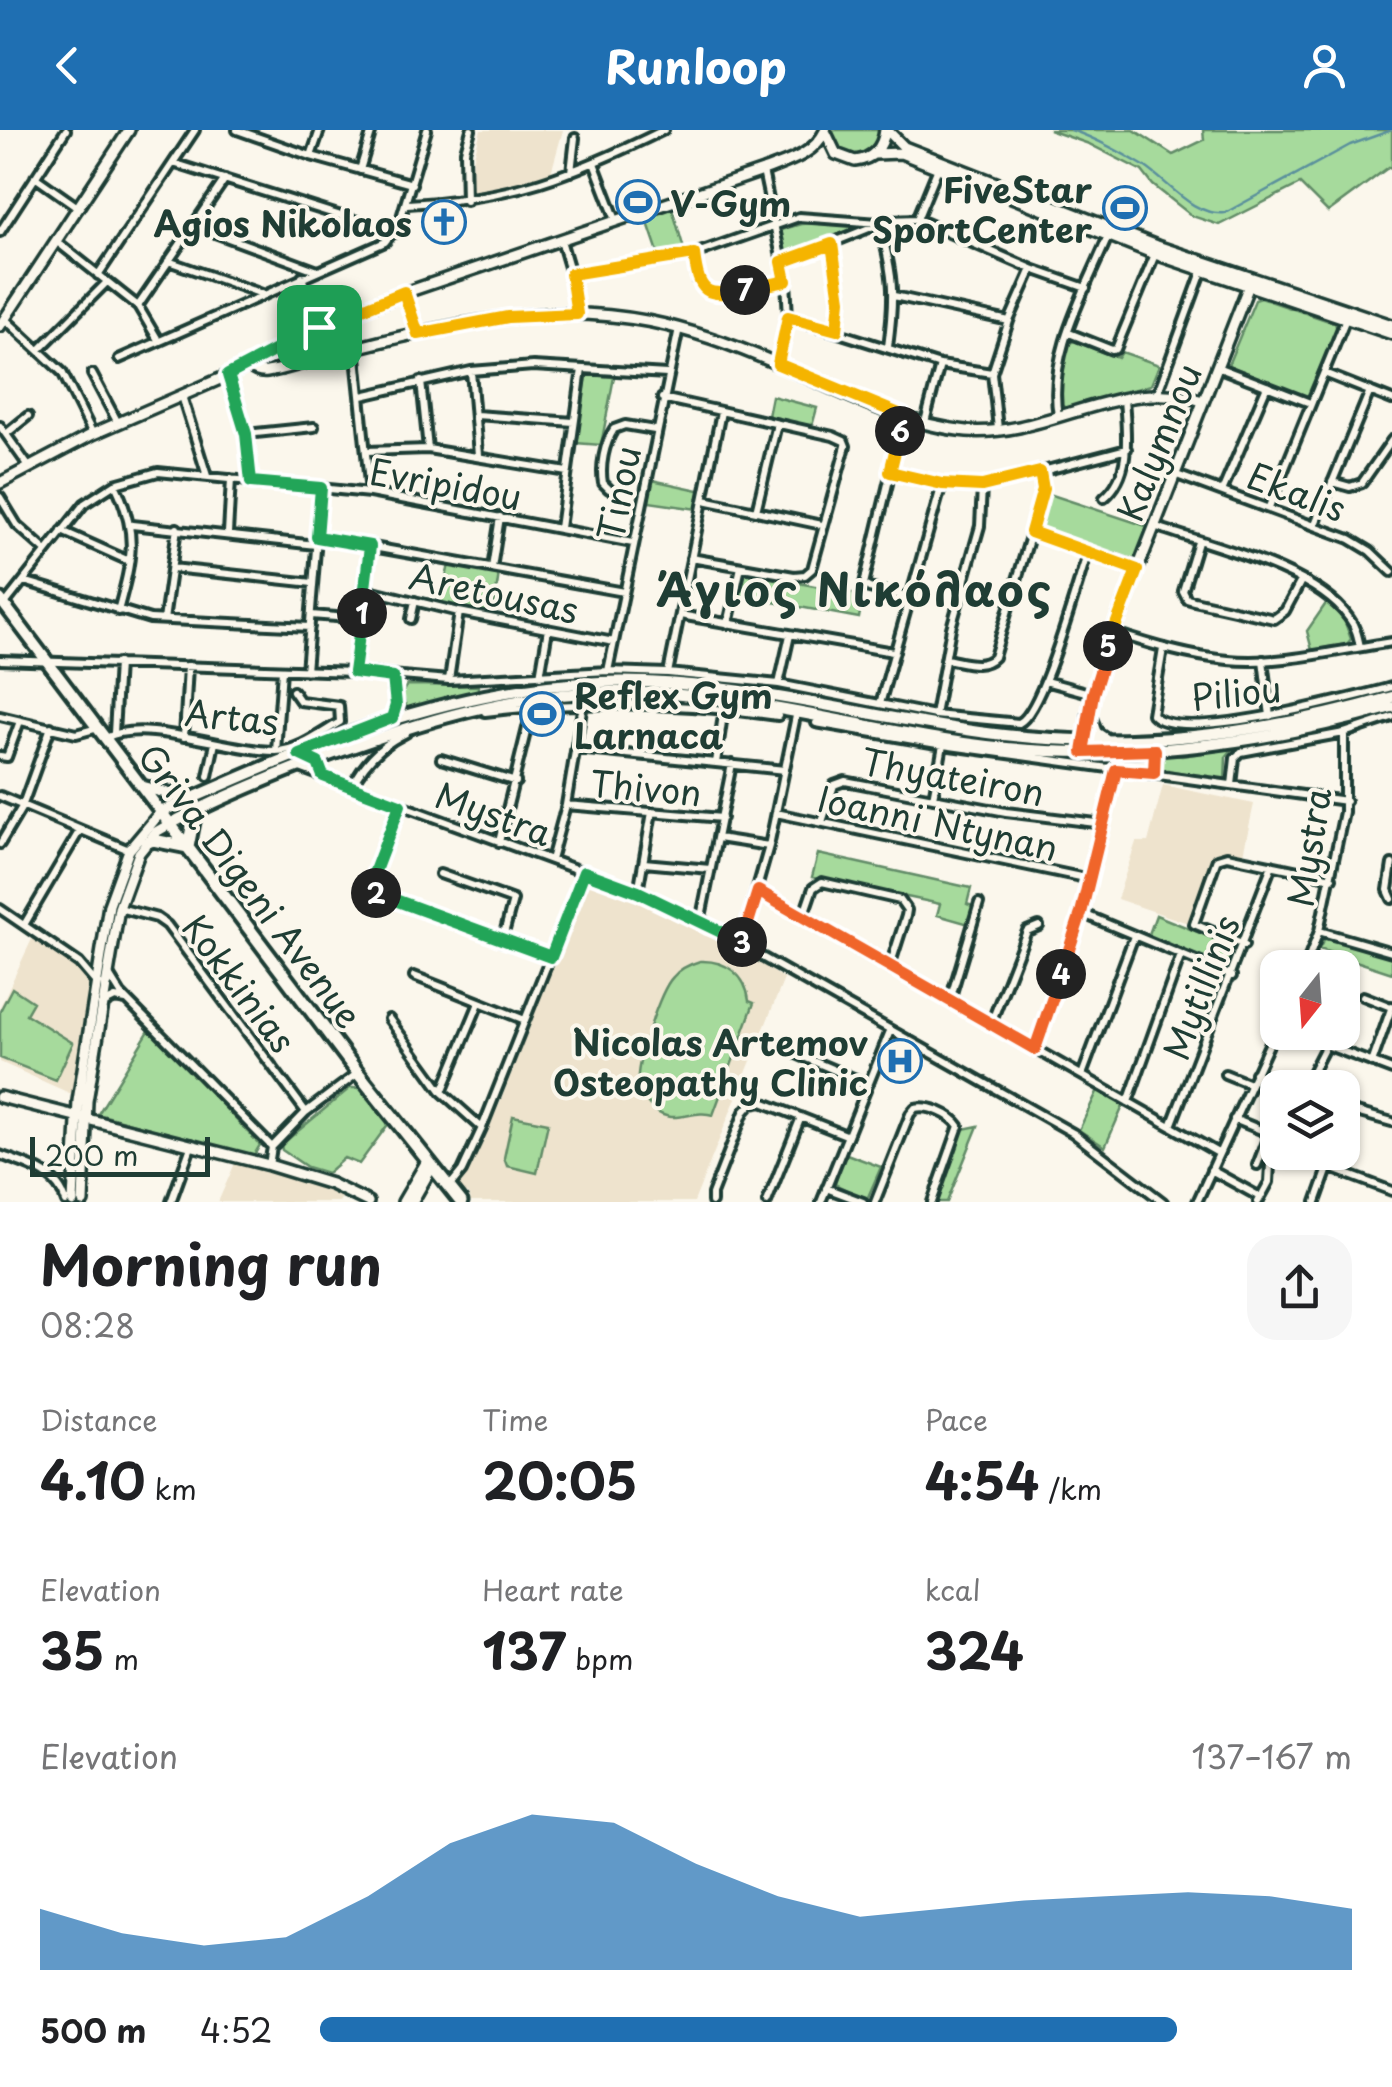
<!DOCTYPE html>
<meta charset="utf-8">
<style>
:root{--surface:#fff;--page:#f6f6f6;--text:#202124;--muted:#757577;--accent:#1f6fb2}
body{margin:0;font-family:"Playpen Sans",sans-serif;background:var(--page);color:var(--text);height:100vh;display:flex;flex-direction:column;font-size:38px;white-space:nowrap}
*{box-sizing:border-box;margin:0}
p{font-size:32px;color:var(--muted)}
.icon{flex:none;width:55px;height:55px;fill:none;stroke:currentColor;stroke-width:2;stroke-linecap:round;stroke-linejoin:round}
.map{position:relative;height:1072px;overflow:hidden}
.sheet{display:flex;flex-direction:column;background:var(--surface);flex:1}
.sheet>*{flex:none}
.needle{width:65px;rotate:197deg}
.controls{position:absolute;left:1260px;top:820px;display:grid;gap:20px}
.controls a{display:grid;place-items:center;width:100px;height:100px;border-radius:20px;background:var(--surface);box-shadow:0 2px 8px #0004;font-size:50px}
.scale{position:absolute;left:30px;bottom:25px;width:180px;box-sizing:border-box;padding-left:10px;border:5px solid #1f3d34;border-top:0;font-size:28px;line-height:35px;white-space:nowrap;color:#1f3d34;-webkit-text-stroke:8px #fbf7ec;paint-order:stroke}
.pin{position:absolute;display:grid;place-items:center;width:85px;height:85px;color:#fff;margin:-42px;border-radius:20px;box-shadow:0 5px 15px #0006}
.km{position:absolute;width:50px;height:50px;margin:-25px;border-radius:50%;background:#222;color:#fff;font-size:28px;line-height:50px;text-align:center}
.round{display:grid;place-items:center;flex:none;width:105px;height:105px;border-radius:30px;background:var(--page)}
.headline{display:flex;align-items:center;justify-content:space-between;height:170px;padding:0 40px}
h1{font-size:55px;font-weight:700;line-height:75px}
.metrics{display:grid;grid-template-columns:repeat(3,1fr);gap:15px;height:170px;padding:10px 40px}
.metrics div{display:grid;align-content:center}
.metrics b{font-size:50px;font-weight:700}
.metrics small{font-size:28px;font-weight:400}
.metrics p{font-size:28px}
.chart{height:280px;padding:20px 40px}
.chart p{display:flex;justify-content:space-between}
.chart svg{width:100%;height:180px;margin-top:10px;fill:var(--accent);opacity:.7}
ul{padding:0 40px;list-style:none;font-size:32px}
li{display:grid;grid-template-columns:160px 120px 1fr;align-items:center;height:75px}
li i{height:25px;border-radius:12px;background:var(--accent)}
header{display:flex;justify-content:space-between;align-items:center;height:130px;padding:0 40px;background:var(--accent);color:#fff;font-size:45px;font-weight:700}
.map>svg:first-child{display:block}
.built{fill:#eee3cd}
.green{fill:#a6da9c;stroke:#628c68;stroke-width:2.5}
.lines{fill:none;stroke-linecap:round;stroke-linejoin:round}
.stream{stroke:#5a909c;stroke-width:2.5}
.minor-casing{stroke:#1f3d34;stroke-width:14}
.tertiary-casing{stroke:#1f3d34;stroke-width:16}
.secondary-casing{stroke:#1f3d34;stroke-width:16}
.primary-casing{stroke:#1f3d34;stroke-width:18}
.trunk-casing{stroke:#1f3d34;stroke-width:19}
.minor{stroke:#fbf7ec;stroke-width:6}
.tertiary{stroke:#fbf7ec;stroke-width:9}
.secondary{stroke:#fbf7ec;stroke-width:9}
.primary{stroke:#fbf7ec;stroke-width:10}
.trunk{stroke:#fbf7ec;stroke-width:11}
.split-1-casing{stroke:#fff;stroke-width:20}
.split-2-casing{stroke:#fff;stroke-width:20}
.split-3-casing{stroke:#fff;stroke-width:20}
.split-4-casing{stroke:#fff;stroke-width:20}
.split-5-casing{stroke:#fff;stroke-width:20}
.split-6-casing{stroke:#fff;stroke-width:20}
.split-7-casing{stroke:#fff;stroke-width:20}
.split-8-casing{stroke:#fff;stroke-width:20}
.split-1{stroke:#22a559;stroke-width:12}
.split-2{stroke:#22a559;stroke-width:12}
.split-3{stroke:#22a559;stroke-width:12}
.split-4{stroke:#f0652b;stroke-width:12}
.split-5{stroke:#f0652b;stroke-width:12}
.split-6{stroke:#f5b400;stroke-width:12}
.split-7{stroke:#f5b400;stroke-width:12}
.split-8{stroke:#f5b400;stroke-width:12}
.labels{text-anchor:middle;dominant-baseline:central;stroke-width:8;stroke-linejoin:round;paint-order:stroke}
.poi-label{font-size:35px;font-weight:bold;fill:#1f3d34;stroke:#fbf7ec;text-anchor:end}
.street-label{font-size:35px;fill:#1f3d34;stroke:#fbf7ec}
.district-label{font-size:45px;font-weight:bold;letter-spacing:2.5px;fill:#1f3d34;stroke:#fbf7ec}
</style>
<header><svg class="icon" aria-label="back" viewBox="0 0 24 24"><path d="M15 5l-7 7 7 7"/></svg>Runloop<svg class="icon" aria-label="person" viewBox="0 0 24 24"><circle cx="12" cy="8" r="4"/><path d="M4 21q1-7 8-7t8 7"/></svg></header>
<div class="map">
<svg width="1392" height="1072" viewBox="0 0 1392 1072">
<rect width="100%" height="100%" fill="#fbf7ec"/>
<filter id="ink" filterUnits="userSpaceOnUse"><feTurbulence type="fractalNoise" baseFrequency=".01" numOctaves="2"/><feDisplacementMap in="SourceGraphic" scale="20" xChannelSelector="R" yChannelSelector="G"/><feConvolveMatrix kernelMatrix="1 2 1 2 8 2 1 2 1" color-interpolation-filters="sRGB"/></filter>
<g filter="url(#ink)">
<!-- built -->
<path class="built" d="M481 0H563L551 43 519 54 471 61 473 30Z
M1163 655 1254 674 1243 724 1214 722 1188 793 1117 769 1136 712H1148Z
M592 753 668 783 705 806 720 807 784 849 694 1072H469L471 1069 467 1063 460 1066 455 1060 468 1042 500 973 583 756Z
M32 809 87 846 93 855 80 918 76 966 0 932V877Z
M236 1031 344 1064 339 1072H218Z"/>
<!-- green -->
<path class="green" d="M831 0H880V1L874 18 857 27 839 20Z
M1049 0H1134L1173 25 1204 10 1203 0H1392V38L1389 37 1328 82 1300 54 1219 95 1192 86 1153 55 1142 41 1089 14Z
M672 78 684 119 659 125 646 87Z
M831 92 862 98 782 126 777 101 801 94Z
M1261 168 1335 193 1337 199 1307 267 1228 235 1255 170Z
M1074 211 1118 228 1122 222 1159 235 1151 255 1067 278 1059 275V241L1067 214Z
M587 245 614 247 601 315 576 313Z
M772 266 817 278 812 296 768 286Z
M652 350 703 361 698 379 649 372Z
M1049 364 1149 397 1137 431 1038 399Z
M449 435 499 443 493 484 440 472Z
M745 443 863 465 859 488 740 466Z
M1327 472 1343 487 1351 509 1347 514 1312 520 1307 501Z
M407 555 478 556V564L408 580 401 564Z
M1233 618 1226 627 1225 651 1163 639 1159 634 1166 624 1182 626Z
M818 724 971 758 967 774 975 777 969 794 937 785 940 774 812 747Z
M1156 785 1237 818 1227 837 1148 807Z
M1325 808 1392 826V843L1319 819Z
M700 831C726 830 746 845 749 871L754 873 713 985C693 978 674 997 653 979 646 972 640 962 638 951 636 933 660 860 673 847 680 838 690 834 700 831Z
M12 858 33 872 26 884 73 913 56 950 0 928V881Z
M150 899 260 1015 253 1027 98 984Z
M350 958H360L389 993 359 1034 344 1028 327 1043 307 1037 282 1020 281 1015Z
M1098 960 1124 974 1105 1017 1079 1000Z
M513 986 548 993 537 1043 507 1036 504 1028Z
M978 996 947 1072H933L963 999Z
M844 1023 881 1037 868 1067H861L835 1054Z"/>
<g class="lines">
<!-- stream -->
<path class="stream" d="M1071 0C1097 9 1120 22 1144 36 1170 53 1192 86 1225 83L1350 15 1392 0"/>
<!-- minor casing -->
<g class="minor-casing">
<path id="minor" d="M237 0 311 26 412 54
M311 26 320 0
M173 33 395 103
M594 33 616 90
M360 40 372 0
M763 41 786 151 788 187 778 234
M571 42 575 8
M35 47 79 78
M466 71 465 21 471 0
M407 74C512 69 570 46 664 0
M917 89 1032 139 1086 158
M917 89 938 38
M193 95 318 141
M0 102 66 0
M561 110 571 144 577 184
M56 111 138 176 158 210
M833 114 840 170 837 200
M694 124 698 150 709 162 727 164 786 151
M168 131 265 165
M782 133 889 90 917 89
M571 144 694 124 799 87 879 93C894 145 895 164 888 217
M98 145 195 0
M302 147 319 197
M404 163 417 203
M894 166 1009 191
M138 176 225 49
M788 187 940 235 992 243
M5 189 62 242 93 304
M1069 203 1112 220 1116 219 1156 122
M355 217 370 363
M40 219 107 152
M119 229 385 112 399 94 427 0
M1217 237 1310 273
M471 241 478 325
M1324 243 1392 270
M92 244 118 293
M229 245 246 304 251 351
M421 251 428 319
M1158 262 1203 139
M182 266 207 346
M362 266 471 241 533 236 667 244
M662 268 833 306 844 311 846 316 812 439 805 445 794 446 691 428
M476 285 574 292
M1058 286C1047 224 1086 160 1109 104
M904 287 864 454 869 458 908 467
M925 292 940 235
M0 296 29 337
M998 299 992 243 1009 191 1032 139
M6 304 28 286
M246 304 314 297
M367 321 428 319 567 342
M889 341 942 354 982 357 1127 319
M1174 344 1350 409 1370 421 1392 442
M1332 352 1350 357 1362 353 1392 310
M115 354C139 404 132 429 118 481
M609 359 603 353C600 337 604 314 614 299L625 295 655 300
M1223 359 1267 256
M0 367 17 395 46 421
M1104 368C1133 344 1126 302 1124 268
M704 370 822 395
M1269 377 1347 186
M756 381 777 294
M1315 394 1370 261
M132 395 316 415
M1154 396C1209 415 1315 439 1349 488 1356 497 1358 507 1360 517
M560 398 582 239
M62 401 129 431
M1031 402 1137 439
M228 403 231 349
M317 407 624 462
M1198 412 1183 461 1187 469 1194 471 1274 489 1285 481 1301 451
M172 438 313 453
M492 438 500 387
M24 451 150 489 310 497
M365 459 459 482 614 512
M5 474 84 374 115 354 158 342 370 363 633 413
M311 485 361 489
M680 485 893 522
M411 489 415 471
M164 490 177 398
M728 494 741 437
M1113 502C1151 515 1188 526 1228 530 1282 535 1338 520 1392 512
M1163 519 1152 584C1178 615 1353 567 1392 557
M945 529C961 531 982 540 994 527L1042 366 1040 341
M0 530 354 542 449 550 608 541 668 543 779 554 935 585 1019 593C1043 582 1077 453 1088 422
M1263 530 1270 586
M306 541 321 358
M608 541 679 198
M354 542 370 415
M668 543 721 282
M540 546 548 499
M449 550 459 482
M1045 551 1093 564
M779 554 790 505
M880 574 942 354
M485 582C583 570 680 572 778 586
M935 585 951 498 980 396 982 357
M0 586 76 604 98 598
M392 588 396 575 393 547
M816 593 943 615 1346 671
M114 603 118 533
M184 607 188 536
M106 608C144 587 231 622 276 621 298 621 321 603 340 592L339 576 300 571 293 561
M577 619 785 640
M276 621 282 540
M0 626 7 627 20 591
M441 629 516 652
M716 633 724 578
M297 637 638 762 700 792 1073 1003 1163 1072
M1154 643 1155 621
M208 646 215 613
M1232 655 1235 628 1241 622 1344 603 1392 587
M352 657C364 632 381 615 406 603
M0 666 129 720
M933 668 943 615
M400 675 371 754 376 763 551 827
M566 675 722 688
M776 683 1090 749
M822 692 834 655 845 651 1006 682 1104 694
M718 708 769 716
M499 712 532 578
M0 714 22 677 51 597
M551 730 566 675 583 574
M644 733 710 739
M1392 734 1388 760 1392 769
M440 744 513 770 502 811
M758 761 1218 1023
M638 762 652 682
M119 778 157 788 167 795 306 982
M0 779 79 833 96 853
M1081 783 1232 846
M803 787 813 758 822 752 900 770 907 780 906 786 890 836
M700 792 732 634
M24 795 80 700
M1319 801 1392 822
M741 814 769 716 797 581
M1244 815 1194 794 1217 729 1227 726 1332 748
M1305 838 1319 801 1344 682V603
M108 843 121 864 272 1017 269 1035
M414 846 525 890
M1363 866 1391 877
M950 870 979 773
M101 875 115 868 126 870
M389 889 442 962 482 998
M991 893 1027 801 1039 796
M1306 902 1326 915 1392 940
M771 913 867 954
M1035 919 1081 783 1116 639
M1372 933 1392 876
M1255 943 1290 958
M1225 944 1250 954
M1082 945 1134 806
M1304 958 1326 915
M442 962 479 873
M1128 972 1181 825
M1342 978 1392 992
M1234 989 1261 1000 1268 1006 1257 1035
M1171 996 1272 735
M1342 999 1350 981
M272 1017 306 982 358 943
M0 1025C27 1035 58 1042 66 1072
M1328 1037 1392 1061
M1211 1040 1260 1067
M449 1057 462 1041 482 998 584 742
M826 1058 863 1072
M171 1072 192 1014
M712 1072V1064L744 982 751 974 762 972 846 1005
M767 1072 801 987
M821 1072 890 901
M875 1072 910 984 915 978C929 975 951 984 959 996L932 1072
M1197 1072 1278 895
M1258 1072 1269 1052 1270 1035
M1316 1072 1334 1022"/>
</g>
<!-- tertiary casing -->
<g class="tertiary-casing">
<path id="tertiary" d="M0 196 129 0
M247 235C254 240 259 243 267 242 297 237 326 225 355 218 406 205 458 193 511 187 613 175 689 195 782 236 840 261 902 295 967 301 1049 307 1120 245 1203 271
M1084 614 1093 564 1113 502 1251 150
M0 967 269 1035 331 1054 368 1072
M403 1072 427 1031
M412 1072 432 1037"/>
</g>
<!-- secondary casing -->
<g class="secondary-casing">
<path id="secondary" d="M887 0 904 17 1157 116 1392 195
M826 3 836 24 855 31C873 29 883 18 885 0
M875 24 901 23 1155 124 1392 204
M0 353 93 304 229 245 319 197 395 166 763 41C786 32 814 25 825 1
M73 1072 78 971 109 775 129 720 161 682
M83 1072 87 971 119 778 139 723 156 702 170 694"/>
</g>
<!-- primary casing -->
<g class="primary-casing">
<path id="primary" d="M0 469 161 682C304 619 441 558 600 552 737 547 869 590 1004 605 1134 620 1267 603 1392 567
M1089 586 1096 603 1105 609
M144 657 190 669
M170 694C217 669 266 649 315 630 406 597 487 569 585 563 707 556 825 590 944 610 1095 635 1246 619 1392 577"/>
</g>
<!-- trunk casing -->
<g class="trunk-casing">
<path id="trunk" d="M161 682 358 943 461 1072
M146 713 153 710 188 717
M188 717 194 687 200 678"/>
</g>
<!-- minor -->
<use href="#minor" class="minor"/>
<!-- tertiary -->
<use href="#tertiary" class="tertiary"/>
<!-- secondary -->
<use href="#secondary" class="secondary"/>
<!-- primary -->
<use href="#primary" class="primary"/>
<!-- trunk -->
<use href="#trunk" class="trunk"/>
</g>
</g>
<g class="lines" filter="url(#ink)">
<!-- split-1 casing -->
<g class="split-1-casing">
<path id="split-1" d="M319 197 228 245 246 304 251 352 321 358 317 407 370 416 362 483"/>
</g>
<!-- split-2 casing -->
<g class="split-2-casing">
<path id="split-2" d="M362 483 354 542 393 547 396 575 392 588 299 624 318 633 323 646 400 675 370 754 376 763"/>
</g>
<!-- split-3 casing -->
<g class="split-3-casing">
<path id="split-3" d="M376 763 551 827 584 742 638 762 742 812"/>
</g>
<!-- split-4 casing -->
<g class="split-4-casing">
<path id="split-4" d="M742 812 758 761 1035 919 1061 844"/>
</g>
<!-- split-5 casing -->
<g class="split-5-casing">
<path id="split-5" d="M1061 844 1081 783 1116 640 1154 643 1155 620 1083 622 1093 564 1108 516"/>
</g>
<!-- split-6 casing -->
<g class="split-6-casing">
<path id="split-6" d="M900 301 890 342 942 354 982 356 1040 342 1043 359 1031 402 1137 440 1108 516"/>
</g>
<!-- split-7 casing -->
<g class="split-7-casing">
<path id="split-7" d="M745 160 786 151 782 132 832 114 840 170 837 200 788 187 778 234 904 286 900 301"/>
</g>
<!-- split-8 casing -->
<g class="split-8-casing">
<path id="split-8" d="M319 197 404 162 418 204 508 187 577 184 571 144 694 124C699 163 705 168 745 160"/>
</g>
<!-- split-1 -->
<use href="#split-1" class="split-1"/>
<!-- split-2 -->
<use href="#split-2" class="split-2"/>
<!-- split-3 -->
<use href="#split-3" class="split-3"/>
<!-- split-4 -->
<use href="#split-4" class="split-4"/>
<!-- split-5 -->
<use href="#split-5" class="split-5"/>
<!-- split-6 -->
<use href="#split-6" class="split-6"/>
<!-- split-7 -->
<use href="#split-7" class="split-7"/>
<!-- split-8 -->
<use href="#split-8" class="split-8"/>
</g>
<!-- icons -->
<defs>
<g id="stadium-ring" transform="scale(2.25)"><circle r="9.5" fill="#fbf7ec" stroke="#1f6fb2" stroke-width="1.5"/><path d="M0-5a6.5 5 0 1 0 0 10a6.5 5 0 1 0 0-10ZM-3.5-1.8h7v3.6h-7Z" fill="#1f6fb2"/></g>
<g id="church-ring" transform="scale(2.25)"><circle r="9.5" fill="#fbf7ec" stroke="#1f6fb2" stroke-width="1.5"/><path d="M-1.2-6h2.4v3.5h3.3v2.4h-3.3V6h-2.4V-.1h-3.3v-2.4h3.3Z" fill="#1f6fb2"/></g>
<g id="hospital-ring" transform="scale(2.25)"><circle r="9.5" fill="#fbf7ec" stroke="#1f6fb2" stroke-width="1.5"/><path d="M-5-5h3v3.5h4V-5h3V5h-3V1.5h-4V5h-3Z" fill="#1f6fb2"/></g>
</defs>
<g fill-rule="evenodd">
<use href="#stadium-ring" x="638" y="72"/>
<use href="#stadium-ring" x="1125" y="78"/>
<use href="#church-ring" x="444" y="92"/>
<use href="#stadium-ring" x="542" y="584"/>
<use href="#hospital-ring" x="900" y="931"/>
</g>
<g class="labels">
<!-- poi labels -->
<g class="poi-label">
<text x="1092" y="58">FiveStar<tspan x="1092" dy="40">SportCenter</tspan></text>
<text x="670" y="72" text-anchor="start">V-Gym</text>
<text x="412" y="92">Agios Nikolaos</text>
<text x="574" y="564" text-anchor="start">Reflex Gym<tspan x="574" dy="40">Larnaca</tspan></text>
<text x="868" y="911">Nicolas Artemov<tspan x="868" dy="40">Osteopathy Clinic</tspan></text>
</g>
<!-- street labels -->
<g class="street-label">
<text transform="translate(1158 312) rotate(-68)">Kalymnou</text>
<text transform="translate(446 353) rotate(10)">Evripidou</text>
<text transform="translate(1297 361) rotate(21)">Ekalis</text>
<text transform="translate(618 363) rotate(-79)">Tinou</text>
<text transform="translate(494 462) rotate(12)">Aretousas</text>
<text transform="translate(1236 562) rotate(-6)">Piliou</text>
<text transform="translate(232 586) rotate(6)">Artas</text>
<text transform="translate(953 646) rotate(10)">Thyateiron</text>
<text transform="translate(646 657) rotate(5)">Thivon</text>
<text transform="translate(494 683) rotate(20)">Mystra</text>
<text transform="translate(938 692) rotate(12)">Ioanni Ntynan</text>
<text transform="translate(1308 717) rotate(-81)">Mystra</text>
<text transform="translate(251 755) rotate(53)">Griva Digeni Avenue</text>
<text transform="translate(240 853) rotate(53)">Kokkinias</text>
<text transform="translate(1200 857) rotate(-69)">Mytillinis</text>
</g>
<!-- district labels -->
<g class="district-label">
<text x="855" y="458">Άγιος Νικόλαος</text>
</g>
</g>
</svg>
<div class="controls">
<a><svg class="needle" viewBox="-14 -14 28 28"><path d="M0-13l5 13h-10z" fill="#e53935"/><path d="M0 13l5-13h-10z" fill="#757577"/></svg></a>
<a><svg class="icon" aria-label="layers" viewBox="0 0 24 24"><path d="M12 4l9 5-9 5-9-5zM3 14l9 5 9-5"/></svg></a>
</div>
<div class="scale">200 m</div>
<div class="pin" style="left:319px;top:197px;background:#1e9e55"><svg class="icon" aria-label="arrive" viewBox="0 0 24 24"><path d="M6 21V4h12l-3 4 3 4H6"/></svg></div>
<b class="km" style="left:362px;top:483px">1</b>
<b class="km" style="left:376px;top:763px">2</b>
<b class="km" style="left:742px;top:812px">3</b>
<b class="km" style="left:1061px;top:844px">4</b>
<b class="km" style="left:1108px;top:516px">5</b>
<b class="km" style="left:900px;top:301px">6</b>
<b class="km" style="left:745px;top:160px">7</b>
</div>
<section class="sheet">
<div class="headline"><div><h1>Morning run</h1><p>08:28</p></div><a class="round"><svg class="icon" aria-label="share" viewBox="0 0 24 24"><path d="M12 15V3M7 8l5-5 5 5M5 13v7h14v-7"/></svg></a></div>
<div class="metrics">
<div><p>Distance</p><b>4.10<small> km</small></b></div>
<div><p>Time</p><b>20:05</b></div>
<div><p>Pace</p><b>4:54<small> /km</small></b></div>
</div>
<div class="metrics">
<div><p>Elevation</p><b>35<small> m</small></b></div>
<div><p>Heart rate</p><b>137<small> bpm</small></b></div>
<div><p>kcal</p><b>324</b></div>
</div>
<div class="chart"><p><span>Elevation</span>137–167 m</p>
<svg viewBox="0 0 160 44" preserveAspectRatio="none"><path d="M0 44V29L10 35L20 38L30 36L40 26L50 13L60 6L70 8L80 18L90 26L100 31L110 29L120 27L130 26L140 25L150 26L160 29V44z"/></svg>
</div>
<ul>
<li><b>500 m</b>4:52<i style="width:83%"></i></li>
</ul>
</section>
